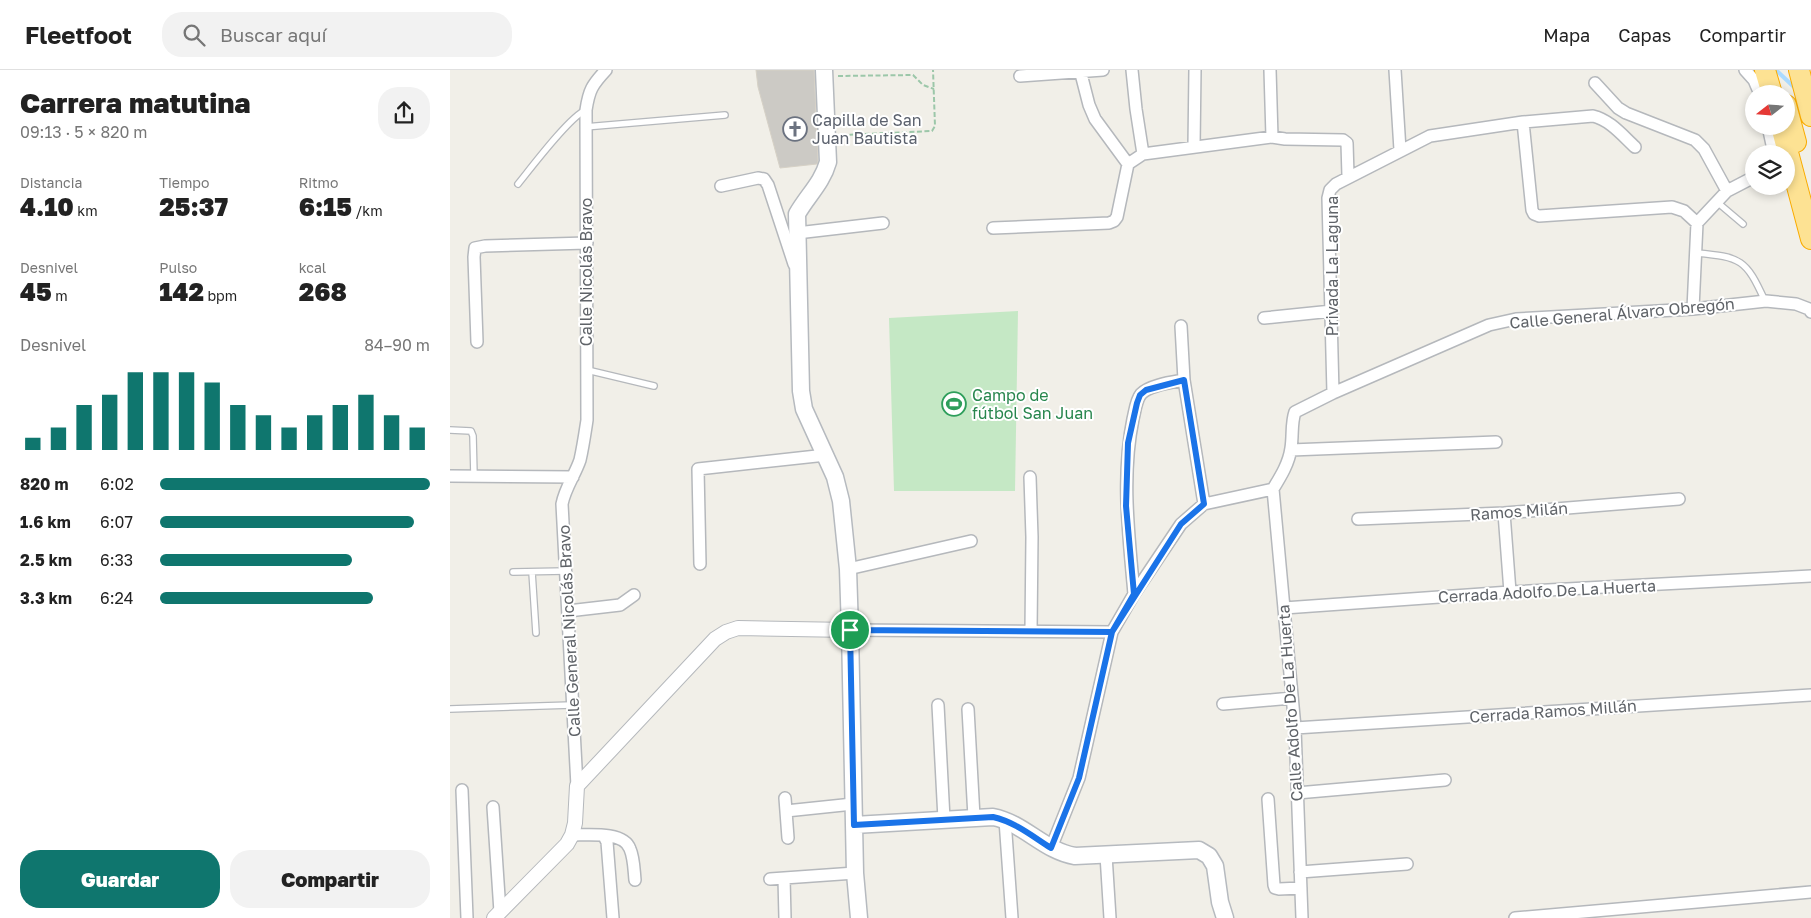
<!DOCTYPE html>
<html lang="es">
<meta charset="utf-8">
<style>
:root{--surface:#fff;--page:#f2f2f2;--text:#222;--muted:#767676;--line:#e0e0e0;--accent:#0f766e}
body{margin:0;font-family:"Golos Text",sans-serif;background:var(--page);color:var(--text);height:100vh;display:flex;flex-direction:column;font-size:19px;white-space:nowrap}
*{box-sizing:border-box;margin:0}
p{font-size:16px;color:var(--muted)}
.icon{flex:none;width:28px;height:28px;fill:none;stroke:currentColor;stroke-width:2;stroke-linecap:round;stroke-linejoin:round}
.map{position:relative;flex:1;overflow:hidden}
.side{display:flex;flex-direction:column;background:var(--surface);width:450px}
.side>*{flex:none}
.needle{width:32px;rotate:253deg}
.tools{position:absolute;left:1295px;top:15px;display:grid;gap:10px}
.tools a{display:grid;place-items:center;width:50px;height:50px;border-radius:50%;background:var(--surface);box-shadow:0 2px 8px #0003;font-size:25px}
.pin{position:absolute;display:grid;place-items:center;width:42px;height:42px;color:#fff;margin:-21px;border:2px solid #fff;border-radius:50%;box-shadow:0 1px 5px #0007}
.round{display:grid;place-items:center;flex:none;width:52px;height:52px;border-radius:20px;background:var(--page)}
.summary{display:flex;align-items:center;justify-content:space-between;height:85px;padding:0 20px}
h1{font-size:28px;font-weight:800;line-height:38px}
.figures{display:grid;grid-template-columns:repeat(3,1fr);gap:8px;height:85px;padding:5px 20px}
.figures div{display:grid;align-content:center}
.figures b{font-size:25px;font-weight:800}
.figures small{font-size:14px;font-weight:400}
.figures p{font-size:14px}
.chart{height:140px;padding:10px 20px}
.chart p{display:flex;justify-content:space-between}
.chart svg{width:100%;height:90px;margin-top:5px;stroke:var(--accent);stroke-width:6}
.primary-button{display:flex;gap:10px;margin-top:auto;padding:10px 20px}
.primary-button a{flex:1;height:58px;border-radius:20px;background:var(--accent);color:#fff;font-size:20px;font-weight:800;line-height:58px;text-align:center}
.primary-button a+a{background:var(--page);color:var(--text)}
ul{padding:0 20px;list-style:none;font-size:16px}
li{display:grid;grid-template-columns:80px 60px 1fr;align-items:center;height:38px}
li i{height:12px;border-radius:6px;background:var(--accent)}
header{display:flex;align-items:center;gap:30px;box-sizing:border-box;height:70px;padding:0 25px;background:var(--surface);border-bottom:1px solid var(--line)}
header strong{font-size:24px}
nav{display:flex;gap:28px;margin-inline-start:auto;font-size:18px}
.search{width:350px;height:45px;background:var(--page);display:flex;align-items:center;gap:12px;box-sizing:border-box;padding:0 18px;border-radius:20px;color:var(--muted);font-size:19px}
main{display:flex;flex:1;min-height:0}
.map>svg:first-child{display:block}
.green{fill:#c5e8c5}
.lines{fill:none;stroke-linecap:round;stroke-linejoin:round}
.stream{stroke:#aadaff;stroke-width:4}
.building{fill:#cccac5;stroke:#d6d1c6}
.service-casing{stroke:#b5b8bc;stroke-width:8}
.minor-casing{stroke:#b5b8bc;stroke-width:14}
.tertiary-casing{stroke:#b5b8bc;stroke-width:16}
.secondary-casing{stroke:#b6babf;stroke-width:19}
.motorway-casing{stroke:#f9ab00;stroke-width:22}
.path{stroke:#9cc7a9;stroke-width:2;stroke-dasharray:5 2.5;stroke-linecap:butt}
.service{stroke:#fff;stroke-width:5.5}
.minor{stroke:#fff;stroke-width:11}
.tertiary{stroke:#fff;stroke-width:14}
.secondary{stroke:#fff;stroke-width:16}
.motorway{stroke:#fde293;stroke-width:20}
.route-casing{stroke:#fff;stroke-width:10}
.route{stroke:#1a73e8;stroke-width:6}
.labels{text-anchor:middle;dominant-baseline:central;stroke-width:4;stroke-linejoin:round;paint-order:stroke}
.worship-label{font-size:16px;fill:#5b616d;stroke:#fff;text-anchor:start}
.street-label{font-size:16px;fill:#5f6368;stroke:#fff}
.leisure-label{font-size:16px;fill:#27864d;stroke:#fff;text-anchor:start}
</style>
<header>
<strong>Fleetfoot</strong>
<div class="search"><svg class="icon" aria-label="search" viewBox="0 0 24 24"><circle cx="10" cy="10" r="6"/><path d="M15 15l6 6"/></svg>Buscar aquí</div>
<nav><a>Mapa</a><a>Capas</a><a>Compartir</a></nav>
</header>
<main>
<section class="side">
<div class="summary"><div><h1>Carrera matutina</h1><p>09:13 · 5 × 820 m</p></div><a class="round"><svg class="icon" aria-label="share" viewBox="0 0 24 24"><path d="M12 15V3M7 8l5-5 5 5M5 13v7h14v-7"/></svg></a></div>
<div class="figures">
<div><p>Distancia</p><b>4.10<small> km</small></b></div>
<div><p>Tiempo</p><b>25:37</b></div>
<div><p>Ritmo</p><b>6:15<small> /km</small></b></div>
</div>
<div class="figures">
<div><p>Desnivel</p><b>45<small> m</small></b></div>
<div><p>Pulso</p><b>142<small> bpm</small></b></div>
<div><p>kcal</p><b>268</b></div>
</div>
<div class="chart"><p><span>Desnivel</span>84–90 m</p>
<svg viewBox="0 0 160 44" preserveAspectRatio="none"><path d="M5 44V38M15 44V33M25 44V22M35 44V17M45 44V6M55 44V6M65 44V6M75 44V11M85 44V22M95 44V27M105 44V33M115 44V27M125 44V22M135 44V17M145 44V27M155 44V33"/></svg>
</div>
<ul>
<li><b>820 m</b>6:02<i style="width:100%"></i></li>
<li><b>1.6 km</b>6:07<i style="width:94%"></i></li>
<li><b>2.5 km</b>6:33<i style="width:71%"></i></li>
<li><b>3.3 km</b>6:24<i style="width:79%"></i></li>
</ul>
<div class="primary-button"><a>Guardar</a><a>Compartir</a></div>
</section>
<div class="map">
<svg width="1361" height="848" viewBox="0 0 1361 848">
<rect width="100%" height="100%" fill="#f1efe8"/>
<!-- green -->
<path class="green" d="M568 241 565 421H444L439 248Z"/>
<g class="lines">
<!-- stream -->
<path class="stream" d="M1326 0 1345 18"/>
</g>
<!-- building -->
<path class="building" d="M306 0H364L368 91 367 94 330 98 308 17Z"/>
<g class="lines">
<!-- service casing -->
<g class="service-casing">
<path id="service" d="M135 57 275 45
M68 114C81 98 120 46 136 40
M1267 132 1293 154
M1246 183C1291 187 1296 189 1315 231
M137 300 204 316
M0 360 21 361 23 366 24 406
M63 502 116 501
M82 502 86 563
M0 639 122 635"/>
</g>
<!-- minor casing -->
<g class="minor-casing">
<path id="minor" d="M630 0 639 35 645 49 678 94
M682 0 686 39 693 84
M820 0 822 67
M945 0 950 80
M1295 0 1304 10 1310 24
M570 6 653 0
M1145 13 1168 38 1176 43 1245 70 1254 79 1277 121 1247 153 1243 239
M1073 52 1082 140 1084 144 1089 146 1222 137 1234 141 1247 153
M1318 56 1324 84
M744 76 745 0
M271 116 308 108 314 109 318 115 344 194
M1277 121 1304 107
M543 158 659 153 664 151 667 147 678 94 693 84 822 67 835 69 893 70 897 73 898 106
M347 163 433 153
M814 248 882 241
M731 256 734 310 754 434
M27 272 24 187 25 178 35 176 137 173
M883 323 878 128 880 120 886 114 980 66 1073 52 1143 46C1160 50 1172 65 1185 77
M841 380 1046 372
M0 406 123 407
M580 407 582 467 581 561
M823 419 845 658 852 848
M1054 443 1060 522
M908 449 1054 443 1229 429
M250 494 248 399 376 385
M398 499 521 471
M684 524C679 466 671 407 683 349 685 341 686 330 691 324 699 315 723 312 734 310
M834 538 1060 522 1361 506
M118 541 170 535 184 525
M400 560 662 562
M773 634 842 628
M488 635 494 749
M518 639 524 747
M845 658 1361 625
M127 716 112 434C115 418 125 405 130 390 133 377 135 363 137 350L136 40C139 20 142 15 156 0
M12 720 17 848
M847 723 995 710
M335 728 338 768
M818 729 824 815 825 818 829 819 851 818
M43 737 50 842
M336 741 403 734
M555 750 562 848
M122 765C138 765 174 761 180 779 184 788 184 800 185 810
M154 766 157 772 163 848
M601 778 629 708 662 562 684 524 731 454 754 434 823 419C831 406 839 393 841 378 843 366 841 353 845 342L883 323 1039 255 1066 249 1243 239 1316 231 1346 234 1359 239 1361 242
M656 785 660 848
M850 802 957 794
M334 808 335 848
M320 809 405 803
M1065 848 1361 822"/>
</g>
<!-- tertiary casing -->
<g class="tertiary-casing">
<path id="tertiary" d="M44 848 117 774 122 765 125 753 127 716 265 569 276 562 288 558 400 560"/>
</g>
<!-- secondary casing -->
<g class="secondary-casing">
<path id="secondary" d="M374 0 378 92C372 113 358 125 347 144L351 321 354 339 385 407 391 431 398 499 400 560 405 803 409 848
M404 755 543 747C574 753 594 781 625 786L749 780 759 786 765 796 770 832 775 848"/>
</g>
<!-- motorway casing -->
<g class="motorway-casing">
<path id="motorway" d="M1315 0 1322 24
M1349 0 1361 46
M1336 35 1346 72
M1331 56 1361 169"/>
</g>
<!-- path -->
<path class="path" d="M388 6 463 5 473 15 484 19
M392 65 482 61 485 56 483 0"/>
<!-- service -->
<use href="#service" class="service"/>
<!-- minor -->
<use href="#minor" class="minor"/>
<!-- tertiary -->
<use href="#tertiary" class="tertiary"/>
<!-- secondary -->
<use href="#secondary" class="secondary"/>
<!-- motorway -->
<use href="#motorway" class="motorway"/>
</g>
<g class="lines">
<!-- route casing -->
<g class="route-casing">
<path id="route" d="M400 560 662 562 731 454 754 434 734 310 696 320 690 325 687 333 678 373 676 436 684 524 662 562 629 708 601 778C582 766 565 752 543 747L404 755 400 560"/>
</g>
<!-- route -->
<use href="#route" class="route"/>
</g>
<!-- icons -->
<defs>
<g id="church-ring" transform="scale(1.25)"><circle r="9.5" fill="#fff" stroke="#6b7280" stroke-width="1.5"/><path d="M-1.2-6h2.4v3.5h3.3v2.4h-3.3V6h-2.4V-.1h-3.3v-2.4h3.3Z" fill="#6b7280"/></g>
<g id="stadium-ring" transform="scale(1.25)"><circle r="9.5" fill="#fff" stroke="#2e9e5b" stroke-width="1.5"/><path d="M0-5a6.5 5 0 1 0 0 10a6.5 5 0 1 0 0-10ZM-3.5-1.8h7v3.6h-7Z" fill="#2e9e5b"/></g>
</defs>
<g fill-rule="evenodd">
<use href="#church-ring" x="345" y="59"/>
<use href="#stadium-ring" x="504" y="334"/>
</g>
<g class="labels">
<!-- worship labels -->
<g class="worship-label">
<text x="362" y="50">Capilla de San<tspan x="362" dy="18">Juan Bautista</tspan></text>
</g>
<!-- street labels -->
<g class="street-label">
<text transform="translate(882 196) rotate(-90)">Privada La Laguna</text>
<text transform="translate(136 202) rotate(-90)">Calle Nicolás Bravo</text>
<text transform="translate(1172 243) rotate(-5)">Calle General Álvaro Obregón</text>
<text transform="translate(1069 441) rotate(-4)">Ramos Milán</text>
<text transform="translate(1097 521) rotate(-3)">Cerrada Adolfo De La Huerta</text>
<text transform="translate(119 561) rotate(-93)">Calle General Nicolás Bravo</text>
<text transform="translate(840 633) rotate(-94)">Calle Adolfo De La Huerta</text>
<text transform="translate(1103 641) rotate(-4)">Cerrada Ramos Millán</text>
</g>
<!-- leisure labels -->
<g class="leisure-label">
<text x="522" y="325">Campo de<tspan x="522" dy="18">fútbol San Juan</tspan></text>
</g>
</g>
</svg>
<div class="tools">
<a><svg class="needle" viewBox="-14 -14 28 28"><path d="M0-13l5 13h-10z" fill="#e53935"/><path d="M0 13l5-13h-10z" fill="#767676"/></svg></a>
<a><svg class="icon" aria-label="layers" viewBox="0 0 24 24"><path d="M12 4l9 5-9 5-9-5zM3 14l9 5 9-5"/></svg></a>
</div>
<div class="pin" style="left:400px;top:560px;background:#1e9e55"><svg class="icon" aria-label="arrive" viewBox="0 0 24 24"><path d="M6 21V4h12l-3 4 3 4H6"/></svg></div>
</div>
</main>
